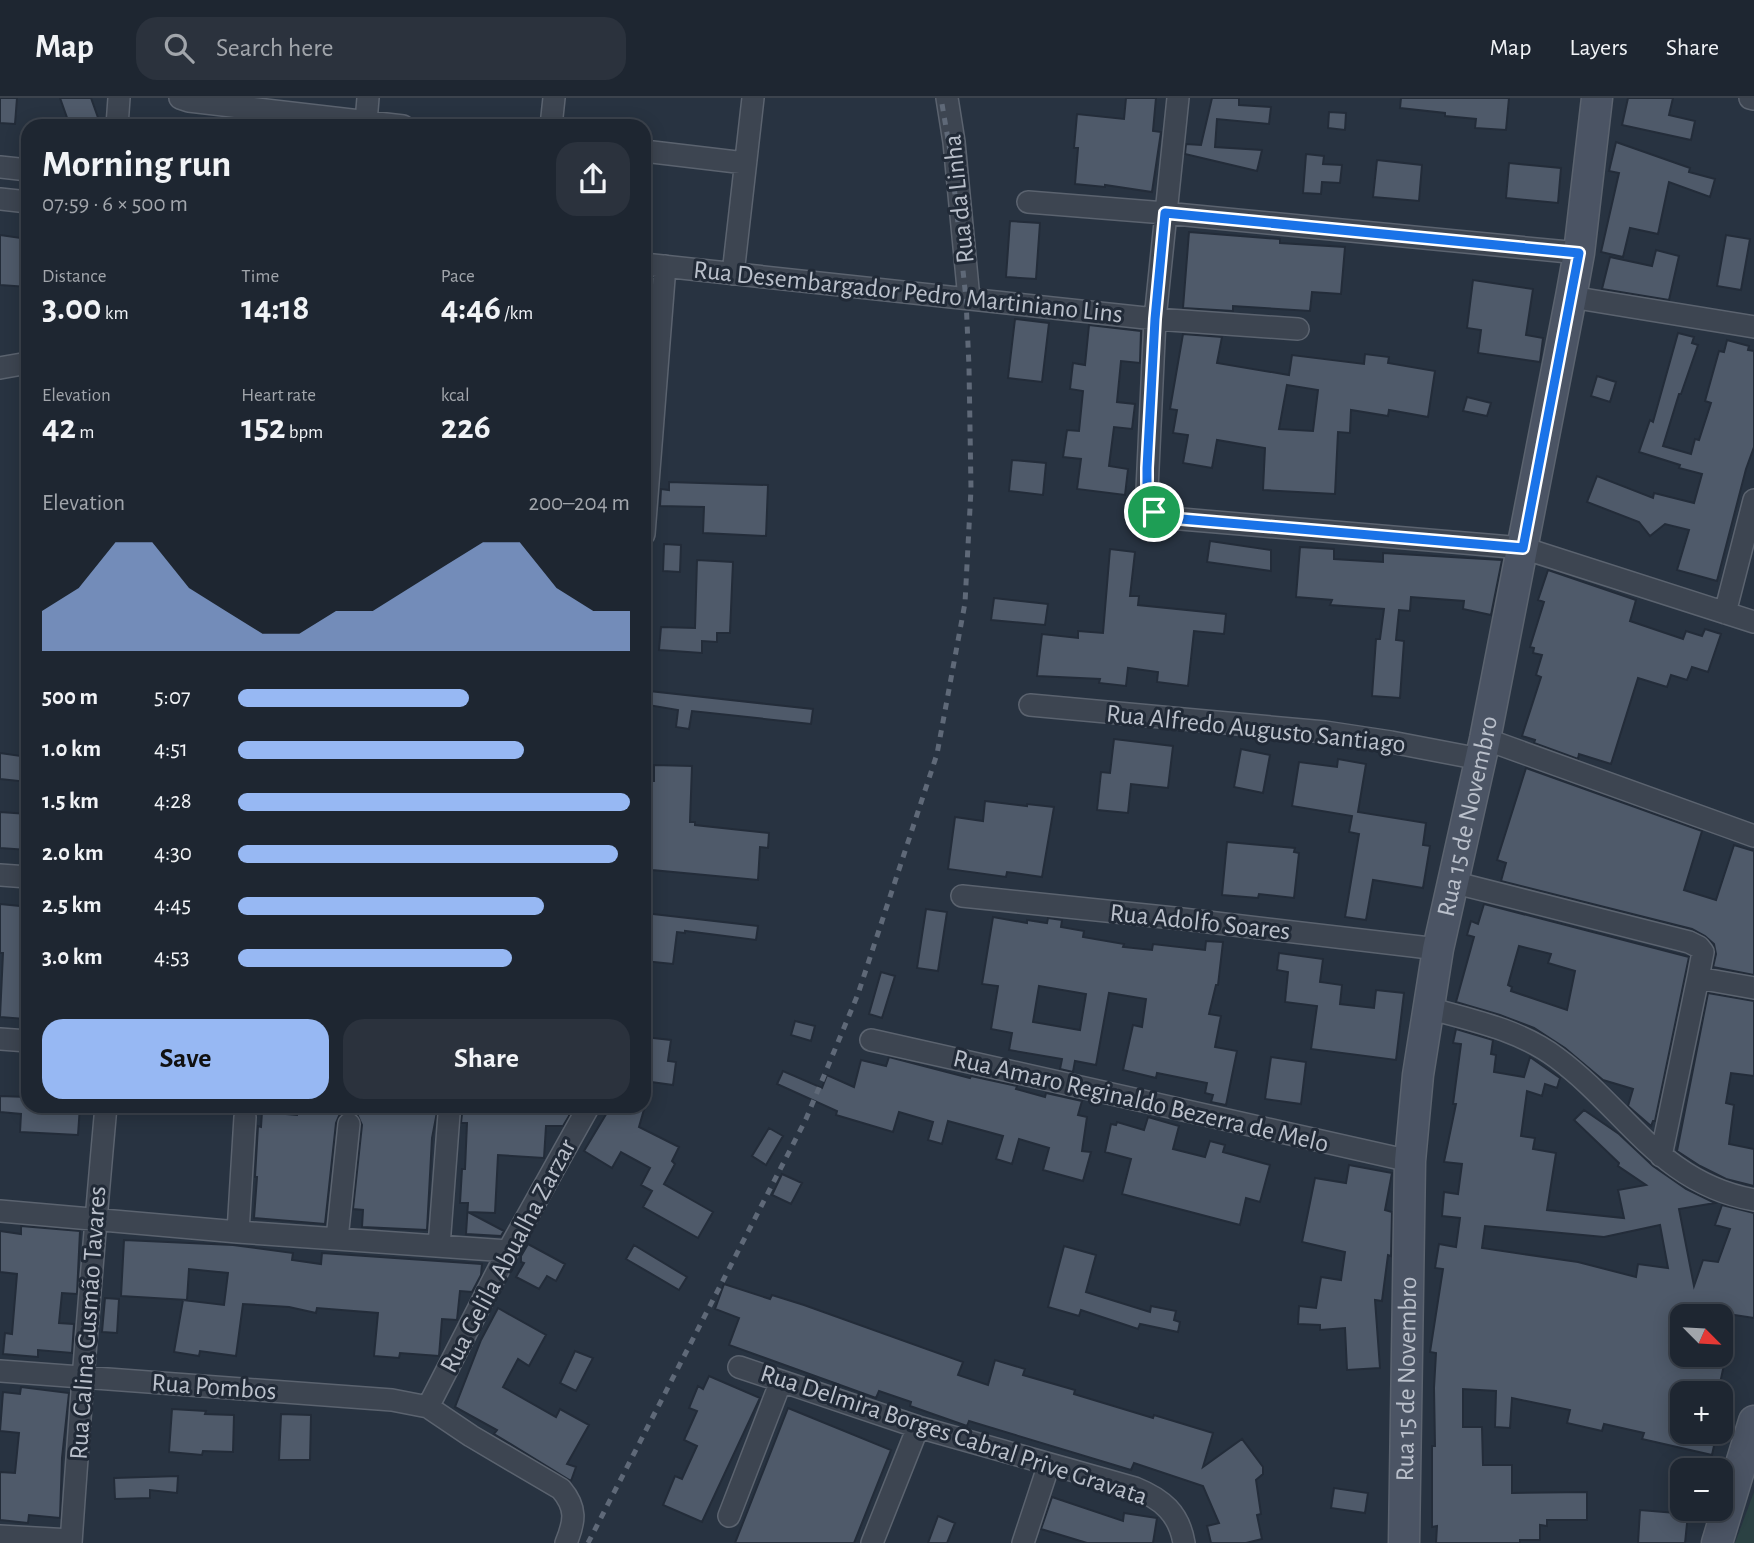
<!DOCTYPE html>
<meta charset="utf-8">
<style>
:root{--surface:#1e2631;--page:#2b323d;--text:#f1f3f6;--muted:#a1a5ab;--line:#3c434d;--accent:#97b8f3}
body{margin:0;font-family:"Alegreya Sans",sans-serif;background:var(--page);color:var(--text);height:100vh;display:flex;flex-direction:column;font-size:26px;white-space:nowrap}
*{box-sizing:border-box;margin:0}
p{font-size:23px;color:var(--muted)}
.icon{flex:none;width:38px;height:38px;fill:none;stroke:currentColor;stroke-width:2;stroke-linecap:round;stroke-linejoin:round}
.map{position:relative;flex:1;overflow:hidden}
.drawer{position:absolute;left:21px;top:21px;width:630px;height:994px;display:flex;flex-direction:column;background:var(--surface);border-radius:21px;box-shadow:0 4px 18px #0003,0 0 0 2px var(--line)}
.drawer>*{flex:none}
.needle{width:46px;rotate:114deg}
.tools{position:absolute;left:1670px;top:1206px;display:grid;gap:14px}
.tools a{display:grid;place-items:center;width:63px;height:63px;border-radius:14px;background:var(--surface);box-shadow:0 4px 18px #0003,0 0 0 2px var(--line);font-size:35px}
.pin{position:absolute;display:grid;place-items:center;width:60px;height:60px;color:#fff;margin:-30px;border:4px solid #fff;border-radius:50%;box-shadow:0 2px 7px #0007}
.round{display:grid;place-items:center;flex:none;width:74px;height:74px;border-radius:21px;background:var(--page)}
.overview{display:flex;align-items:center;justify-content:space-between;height:119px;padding:0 21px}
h1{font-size:38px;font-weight:600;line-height:52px}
.stats{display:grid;grid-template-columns:repeat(3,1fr);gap:10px;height:119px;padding:7px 21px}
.stats div{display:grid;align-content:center}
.stats b{font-size:35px;font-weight:600}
.stats small{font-size:19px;font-weight:400}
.stats p{font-size:19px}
.chart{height:196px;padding:14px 21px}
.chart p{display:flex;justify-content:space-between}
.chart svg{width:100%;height:126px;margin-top:7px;fill:var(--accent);opacity:.7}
.button{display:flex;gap:14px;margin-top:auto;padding:14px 21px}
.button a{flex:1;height:80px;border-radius:21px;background:var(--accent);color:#111;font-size:28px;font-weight:600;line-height:80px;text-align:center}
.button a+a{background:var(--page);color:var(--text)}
ul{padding:0 21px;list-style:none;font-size:23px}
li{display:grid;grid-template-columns:112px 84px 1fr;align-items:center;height:52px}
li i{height:18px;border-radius:9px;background:var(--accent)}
header{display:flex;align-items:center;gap:42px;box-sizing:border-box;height:98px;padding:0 35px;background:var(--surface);border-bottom:2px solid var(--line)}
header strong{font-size:33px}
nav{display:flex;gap:38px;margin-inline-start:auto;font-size:24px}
.search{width:490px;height:63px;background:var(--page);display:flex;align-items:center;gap:18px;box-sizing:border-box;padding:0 24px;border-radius:21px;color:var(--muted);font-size:26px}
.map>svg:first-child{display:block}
.green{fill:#2b4143}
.building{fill:#4f5a6a;stroke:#232c39;stroke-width:2;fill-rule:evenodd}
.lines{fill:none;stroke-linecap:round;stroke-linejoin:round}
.minor-casing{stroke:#5b636f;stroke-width:24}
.secondary-casing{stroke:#5b636f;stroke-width:33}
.minor{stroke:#3d4551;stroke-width:21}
.secondary{stroke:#4b5464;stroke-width:30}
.rail{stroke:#5f6978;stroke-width:5;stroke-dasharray:7 7;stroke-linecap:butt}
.route-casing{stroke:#fff;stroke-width:14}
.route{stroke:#1a73e8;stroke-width:9}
.labels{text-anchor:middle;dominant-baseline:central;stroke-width:6;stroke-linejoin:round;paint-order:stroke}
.street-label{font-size:26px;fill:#bac0cb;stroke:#212a37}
</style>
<header>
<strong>Map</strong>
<div class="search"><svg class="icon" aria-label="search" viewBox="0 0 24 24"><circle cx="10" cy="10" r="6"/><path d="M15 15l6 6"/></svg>Search here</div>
<nav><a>Map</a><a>Layers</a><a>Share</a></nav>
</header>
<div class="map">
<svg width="1754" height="1445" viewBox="0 0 1754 1445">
<rect width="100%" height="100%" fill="#283341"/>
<!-- green -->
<path class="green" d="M1754 1394V1445H1735Z"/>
<!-- building -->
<path class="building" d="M0 0H17L15 26 0 25Z
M60 0H91L101 28H70Z
M1126 0H1156L1153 33 1161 34 1152 94 1105 87V89L1075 86 1078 50H1074L1077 16 1124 21Z
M1212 0H1239V7L1271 9 1269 26 1217 21 1215 49 1262 52 1257 73 1185 56 1186 46 1201 47Z
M1401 0H1509L1506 32 1475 30 1476 21 1445 18V15L1400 10Z
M1628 0H1673L1669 17 1695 23 1691 42 1622 27Z
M1329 14 1346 15 1345 32 1328 30Z
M1616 44 1690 70 1689 74 1715 81 1710 99 1669 84 1658 136 1630 130 1623 159 1601 154 1619 75 1609 73Z
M1306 56 1324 58 1323 66 1342 67 1340 85 1322 84 1321 96 1303 95Z
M1377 62 1422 67 1419 103 1373 99Z
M1509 65 1561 70 1558 105 1506 100Z
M1010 123 1040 125 1036 181 1006 179Z
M1189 134 1280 141V145L1345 149 1341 196 1312 194 1310 213 1233 208V213L1183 210Z
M0 137 28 141V189L0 187Z
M1726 137 1750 141 1741 192 1717 188Z
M1656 152 1679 158 1669 202 1602 191 1610 159 1652 168Z
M1473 182 1533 191 1526 237 1543 240 1540 264 1478 255 1481 232 1467 230Z
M1015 221 1049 225 1042 284 1008 280Z
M1089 227 1141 233 1140 265 1121 263 1117 304 1135 306 1132 331 1114 329 1109 368 1128 371 1125 397 1077 391 1081 361 1063 359 1067 332 1079 333 1083 293 1070 291 1073 265 1085 267Z
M1678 235 1694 239 1692 245 1698 247 1681 296H1679L1663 348 1691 356 1695 341 1699 342 1711 305 1705 303 1719 253 1724 254 1727 242 1749 248 1748 252 1754 253V349L1746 371 1717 483 1677 472 1689 432 1665 426 1650 438 1639 424 1587 404 1597 378 1653 400 1654 395 1694 405 1702 376 1679 370 1680 367 1639 354 1650 322 1653 324Z
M1183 236 1222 239 1217 265 1289 277 1292 257 1364 266 1365 256 1389 259 1388 265 1435 273 1428 319 1389 312 1388 318 1351 312 1350 335 1338 334 1335 396 1263 392 1265 350 1217 342 1212 370 1183 365 1188 337 1173 335 1177 312 1170 311ZM1287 287 1318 292 1313 333 1279 331Z
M1597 278 1616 284 1610 304 1591 298Z
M1467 299 1491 305 1487 318 1463 313Z
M1012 362 1046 365 1043 397 1009 393Z
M669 384 768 387 766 438 703 435 704 409 660 408 661 391 669 392Z
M1210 443 1271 452V473L1207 464Z
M664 446 681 447 680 474 663 473Z
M1300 449 1334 451V461L1383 464V455L1502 462 1491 517 1463 511 1464 503 1411 499 1410 513 1399 512 1396 542 1404 543 1400 600 1372 598 1376 541H1380L1384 511 1330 507 1332 502 1296 499Z
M1110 451 1135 454 1130 498H1139L1138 507 1226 516 1224 536 1194 533 1188 588 1157 584 1158 574 1128 570 1126 588 1099 585 1100 581 1037 578 1042 536 1078 540V533L1103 535Z
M697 462 733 464 730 535H717V544L702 543V555L659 552 661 529 695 530Z
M1548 472 1636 502 1630 523 1683 541 1686 533 1702 538 1705 531 1721 536 1708 574 1692 569 1687 582 1671 577 1667 589 1638 580 1611 666 1579 656 1578 661 1534 645 1535 642 1522 638 1541 579 1536 577 1542 557 1533 555 1534 550 1530 549 1544 504 1538 502Z
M994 500 1048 506 1045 527 991 522Z
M649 593 813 611 811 626 692 613 689 631 676 629 678 612 648 607Z
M1114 641 1173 648 1168 690 1131 686 1128 715 1097 712 1101 674 1110 675Z
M1241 651 1270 657 1263 695 1234 689Z
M0 655 28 659V684L0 681Z
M1338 661 1366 666 1358 714 1426 725 1423 747 1430 748 1423 790 1373 782 1366 822 1345 819 1359 736 1349 734 1352 718 1292 708 1299 664 1337 669Z
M654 667 692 668 690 724H695V727L769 735 768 750 760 749 758 782 652 772V769H647L652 705 646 704 647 683H654Z
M1526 670 1702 733 1684 792 1716 802 1734 747 1754 753V877L1713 869 1716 856 1714 846 1705 838 1692 831 1501 783 1506 765 1497 762Z
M985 703 1027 708V706L1054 709 1042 779 1007 774 1006 779 948 771 955 719 983 723Z
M0 714 28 716V752L0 750Z
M1227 744 1295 750 1294 754 1299 755 1294 800 1259 796 1258 800 1222 797Z
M0 806 20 808V812H28V885L25 921 0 919 3 855H0Z
M1484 806 1689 859 1655 1023H1653L1651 1028 1628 1008 1633 991 1603 982 1565 950 1534 930 1500 917 1456 904 1474 839 1467 837 1471 823 1478 826ZM1519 848 1551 856 1548 865 1575 873 1567 912 1511 893 1512 889 1508 887Z
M926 811 947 814 938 873 917 870Z
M644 815 758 828 756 842 685 833V835L677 834 673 866 644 863Z
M993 819 1027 825V822L1047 825 1048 820 1062 822 1061 829 1084 833 1083 839 1124 846 1123 849 1152 852 1153 846 1205 852 1206 843 1223 844 1218 887H1216L1209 916 1221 918 1215 949 1237 953 1226 1007 1211 1004 1213 997 1205 995 1207 985 1157 975 1156 980 1123 972 1133 927 1142 929 1146 901 1109 895 1096 967 1075 963 1073 974 1060 971 1062 961 1009 952 1012 935 991 931 998 888 982 886ZM1039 888 1086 896 1080 932 1033 924Z
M1279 855 1323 861 1320 884 1342 887 1340 906 1374 910 1376 892 1404 895 1396 962 1311 951 1317 908 1285 904 1288 874 1277 872Z
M881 874 895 878 882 920 869 916Z
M1708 895 1754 903V978L1731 975 1726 1005 1734 1007 1729 1046 1754 1051V1088L1726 1081 1700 1068 1677 1053Z
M795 923 815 928 811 943 791 937Z
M1456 931 1493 942 1491 956 1496 957 1494 974 1524 979 1530 959 1560 980 1557 990 1545 986 1542 998 1527 993 1521 1038 1535 1040 1533 1051 1556 1055 1547 1112 1624 1120 1618 1092 1646 1087 1618 1068 1619 1065 1574 1022 1584 1012 1619 1036 1653 1068 1686 1091 1715 1105 1679 1111 1694 1188 1703 1162 1718 1164 1730 1131 1715 1127 1722 1107 1754 1115V1220L1682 1209V1256H1717V1261L1725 1262 1718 1295H1682V1334H1717L1712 1357 1642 1341 1644 1335 1604 1326 1602 1333 1567 1325 1570 1312 1512 1300 1510 1330 1495 1329 1496 1293 1463 1291V1329H1482L1483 1367H1512V1395L1587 1394V1422H1547V1428L1540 1427V1442H1520V1445H1436L1437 1428 1432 1429V1348H1435L1434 1290 1436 1255 1430 1254 1443 1171 1435 1170 1439 1146 1456 1149 1460 1120 1442 1118 1444 1094 1458 1096 1462 1066 1444 1064 1456 1006H1453L1461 946 1453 945ZM1660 1127 1668 1170 1638 1166 1636 1179 1578 1164 1482 1150 1485 1128 1604 1139Z
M644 939 671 942 668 963 676 964 673 987 644 983Z
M889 959 970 980 971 978 1017 988 1016 991 1045 999 1046 995 1082 1003 1078 1017 1087 1019 1082 1053 1091 1054 1083 1083 1043 1072 1049 1050 1019 1041 1012 1066 996 1061 1003 1038 948 1023 942 1046 928 1042 933 1024 899 1014 893 1034 836 1017 837 1013 777 986 783 973 822 990 827 977 854 989 861 962 886 968Z
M1271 959 1306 964 1301 1006 1265 1001Z
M0 998 28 999V1008H80L78 1037 20 1034 21 1016 0 1014Z
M298 1008 438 1009 432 1040 427 1132 362 1129 363 1112 353 1111 362 1027 357 1016 350 1013 339 1018 336 1025 325 1126 254 1120 257 1079H255L258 1028 261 1029 262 1014 297 1017Z
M459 1008H569V1018L563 1028H546L544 1060 498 1057 495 1115 468 1114 504 1133 501 1138 466 1136 468 1105H460L462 1071H465L467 1025H461L462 1016Z
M611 1008H645L639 1029 679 1049 672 1063 675 1066 664 1086 713 1114 698 1140 643 1109 652 1093 641 1087 650 1070 621 1054 612 1070 584 1053Z
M1148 1019 1179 1028 1173 1051 1205 1059 1210 1043 1225 1047 1223 1054 1270 1067 1260 1104 1246 1100 1240 1127 1122 1096 1131 1061 1105 1054 1111 1026 1116 1027 1117 1024 1144 1032Z
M769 1030 783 1038 766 1067 752 1058Z
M1349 1067 1392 1075 1385 1112 1392 1114 1391 1158 1388 1157 1382 1203 1375 1202 1380 1270 1347 1272 1345 1230 1320 1232V1227L1298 1226 1299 1208 1316 1210 1321 1179 1341 1182 1345 1154 1302 1144 1315 1080 1346 1085Z
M782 1076 802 1085 791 1106 772 1097Z
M21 1128 80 1133 77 1196 62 1195 59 1225 74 1226 72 1255 38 1252V1259L3 1256 5 1235 12 1236 17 1176 0 1174V1133L21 1136Z
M124 1142 233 1147 293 1155 292 1162 321 1166 322 1155 482 1166 481 1177 472 1194 460 1193 457 1222 442 1221 439 1258 400 1255 399 1260 374 1258 378 1215 317 1210 316 1215 289 1209 243 1206 236 1258 200 1253 199 1258 174 1254 183 1202 224 1207 228 1175 189 1171 187 1202 121 1198Z
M528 1146 565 1166 556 1183 547 1178 539 1191 516 1179 524 1165 521 1164V1158Z
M634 1147 687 1179 679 1192 626 1161Z
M1064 1148 1096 1157 1086 1194 1150 1214 1151 1208 1176 1213 1174 1222 1180 1224 1178 1234 1140 1226 1138 1231 1081 1212 1079 1218 1048 1209Z
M724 1186 770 1201 772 1197 804 1207 963 1264 958 1277 988 1287 995 1262 1025 1271 1023 1277 1075 1292 1074 1296 1153 1320 1154 1317 1213 1335 1203 1369 1242 1341 1263 1369V1376L1256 1382 1261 1416 1257 1417 1262 1441 1246 1445H1211L1207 1428 1219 1425 1203 1388 1134 1365 1131 1372 969 1323 967 1328 910 1308 911 1304 879 1293 876 1300 729 1247 739 1220 715 1211Z
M105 1200 119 1201 117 1235 102 1234Z
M498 1210 546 1237 529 1268 518 1261 503 1289 556 1319 560 1311 589 1327 567 1366 576 1369 571 1383 494 1336 497 1332 455 1309 481 1242Z
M575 1253 593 1260 576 1293 560 1285Z
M709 1278 760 1300 702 1424 663 1407 675 1378 682 1381 697 1348 684 1342 697 1313 689 1310 698 1288 703 1291Z
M21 1289 69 1295 62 1360 60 1420 29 1417 28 1425 0 1422V1374L15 1375 19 1335 0 1333 3 1294 20 1296Z
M788 1310 891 1352 854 1445H735Z
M172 1311 206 1313 205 1316 234 1317 233 1354 203 1353 202 1357 169 1354Z
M281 1316 311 1317 310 1362H279Z
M178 1378 177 1395 150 1392V1400L115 1401 114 1380Z
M1334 1390 1368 1395 1365 1415 1331 1410Z
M1052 1399 1123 1423 1124 1415 1157 1420 1153 1445H1087L1041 1431Z
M1640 1412 1688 1416 1685 1445H1638Z
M938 1418 955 1425 947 1445H928Z"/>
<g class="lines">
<!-- minor casing -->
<g class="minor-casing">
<path id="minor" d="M180 0 189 3 403 28
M947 0 954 44 969 201
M1178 0 1155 221 1147 392C1151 418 1157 418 1181 421L1523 450 1754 524
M1750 0 1754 1
M366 24 368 0
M117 28 119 0
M551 28 554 0
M644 53 745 65
M0 69 28 72
M0 101 28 104
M1028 104 1165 115 1579 155
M644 166 1155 221 1298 231
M733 176 753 0
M1571 199 1754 229
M0 270 28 265
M644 436 665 168
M1725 515 1754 402
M1030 607 1325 634 1391 644 1480 661
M1485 641 1754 738
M0 777 28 779
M1452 784 1689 844 1699 849 1703 854 1698 880 1754 890
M962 798 1174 820 1438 851
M1428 910C1472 922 1520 932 1557 960 1626 1011 1660 1085 1754 1102
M0 941 28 943
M871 942 1410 1063
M1661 1058 1698 880
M0 1113 238 1134 508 1153
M238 1134 245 1019
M337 1141 349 1026
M439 1148 449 1016
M739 1269 918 1329 1135 1390C1162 1401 1179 1415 1184 1445
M0 1273 392 1302 428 1309 471 1338 561 1391C577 1410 575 1423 566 1445
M428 1309 508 1153 589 1008
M729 1418 781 1283
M0 1438 71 1442
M71 1445C81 1299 93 1153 106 1008
M872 1445 918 1329
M1023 1445 1049 1366"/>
</g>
<!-- secondary casing -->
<g class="secondary-casing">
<g id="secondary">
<path id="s1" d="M1404 1445 1410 1063 1418 977 1438 851 1485 641 1571 199 1579 155 1597 0"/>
<path d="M1717 1445 1754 1323"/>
</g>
</g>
<!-- minor -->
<use href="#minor" class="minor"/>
<!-- secondary -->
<use href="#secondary" class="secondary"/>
<!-- rail -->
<path class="rail" d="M588 1445 806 1021 858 896 937 656 965 505 971 391 969 269 966 201 951 59 941 0"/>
</g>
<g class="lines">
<!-- route casing -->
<g class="route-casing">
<path id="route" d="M1165 115 1579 155 1523 450 1181 421 1164 419 1154 414 1147 398V370L1155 221Z"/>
</g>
<!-- route -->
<use href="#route" class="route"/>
</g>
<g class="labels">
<!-- street labels -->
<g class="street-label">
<text transform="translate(959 101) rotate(-96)">Rua da Linha</text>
<text transform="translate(908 194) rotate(6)">Rua Desembargador Pedro Martiniano Lins</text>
<text transform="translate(1256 631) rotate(6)">Rua Alfredo Augusto Santiago</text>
<text stroke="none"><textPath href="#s1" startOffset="732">Rua 15 de Novembro</textPath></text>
<text transform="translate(1200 824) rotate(6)">Rua Adolfo Soares</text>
<text transform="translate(1141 1003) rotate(13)">Rua Amaro Reginaldo Bezerra de Melo</text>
<text transform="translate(508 1158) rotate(-62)">Rua Gelila Abualha Zarzar</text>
<text transform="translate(88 1225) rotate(-86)">Rua Calina Gusmão Tavares</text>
<text stroke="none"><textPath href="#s1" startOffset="164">Rua 15 de Novembro</textPath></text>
<text transform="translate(214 1289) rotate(4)">Rua Pombos</text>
<text transform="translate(954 1337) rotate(18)">Rua Delmira Borges Cabral Prive Gravata</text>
</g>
</g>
</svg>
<div class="tools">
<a><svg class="needle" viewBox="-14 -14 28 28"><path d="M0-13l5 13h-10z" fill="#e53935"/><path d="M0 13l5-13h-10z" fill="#a1a5ab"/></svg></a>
<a>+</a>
<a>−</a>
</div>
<div class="pin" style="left:1154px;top:414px;background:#1e9e55"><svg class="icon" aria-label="arrive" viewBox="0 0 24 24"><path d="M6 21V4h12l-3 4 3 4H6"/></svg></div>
<section class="drawer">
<div class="overview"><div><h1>Morning run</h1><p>07:59 · 6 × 500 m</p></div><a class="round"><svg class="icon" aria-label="share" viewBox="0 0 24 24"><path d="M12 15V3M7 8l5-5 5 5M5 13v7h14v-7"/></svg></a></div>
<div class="stats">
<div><p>Distance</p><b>3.00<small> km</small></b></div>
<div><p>Time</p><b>14:18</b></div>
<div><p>Pace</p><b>4:46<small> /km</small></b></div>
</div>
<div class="stats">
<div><p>Elevation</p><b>42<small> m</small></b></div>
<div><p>Heart rate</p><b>152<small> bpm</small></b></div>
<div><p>kcal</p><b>226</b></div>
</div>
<div class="chart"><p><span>Elevation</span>200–204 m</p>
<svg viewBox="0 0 160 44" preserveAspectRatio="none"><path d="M0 44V30L10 22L20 6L30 6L40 22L50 30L60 38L70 38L80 30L90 30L100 22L110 14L120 6L130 6L140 22L150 30L160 30V44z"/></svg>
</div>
<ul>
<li><b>500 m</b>5:07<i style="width:59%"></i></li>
<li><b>1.0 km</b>4:51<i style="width:73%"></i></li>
<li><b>1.5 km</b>4:28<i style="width:100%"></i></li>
<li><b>2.0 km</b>4:30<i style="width:97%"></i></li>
<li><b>2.5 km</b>4:45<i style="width:78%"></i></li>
<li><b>3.0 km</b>4:53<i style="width:70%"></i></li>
</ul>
<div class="button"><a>Save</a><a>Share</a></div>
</section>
</div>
